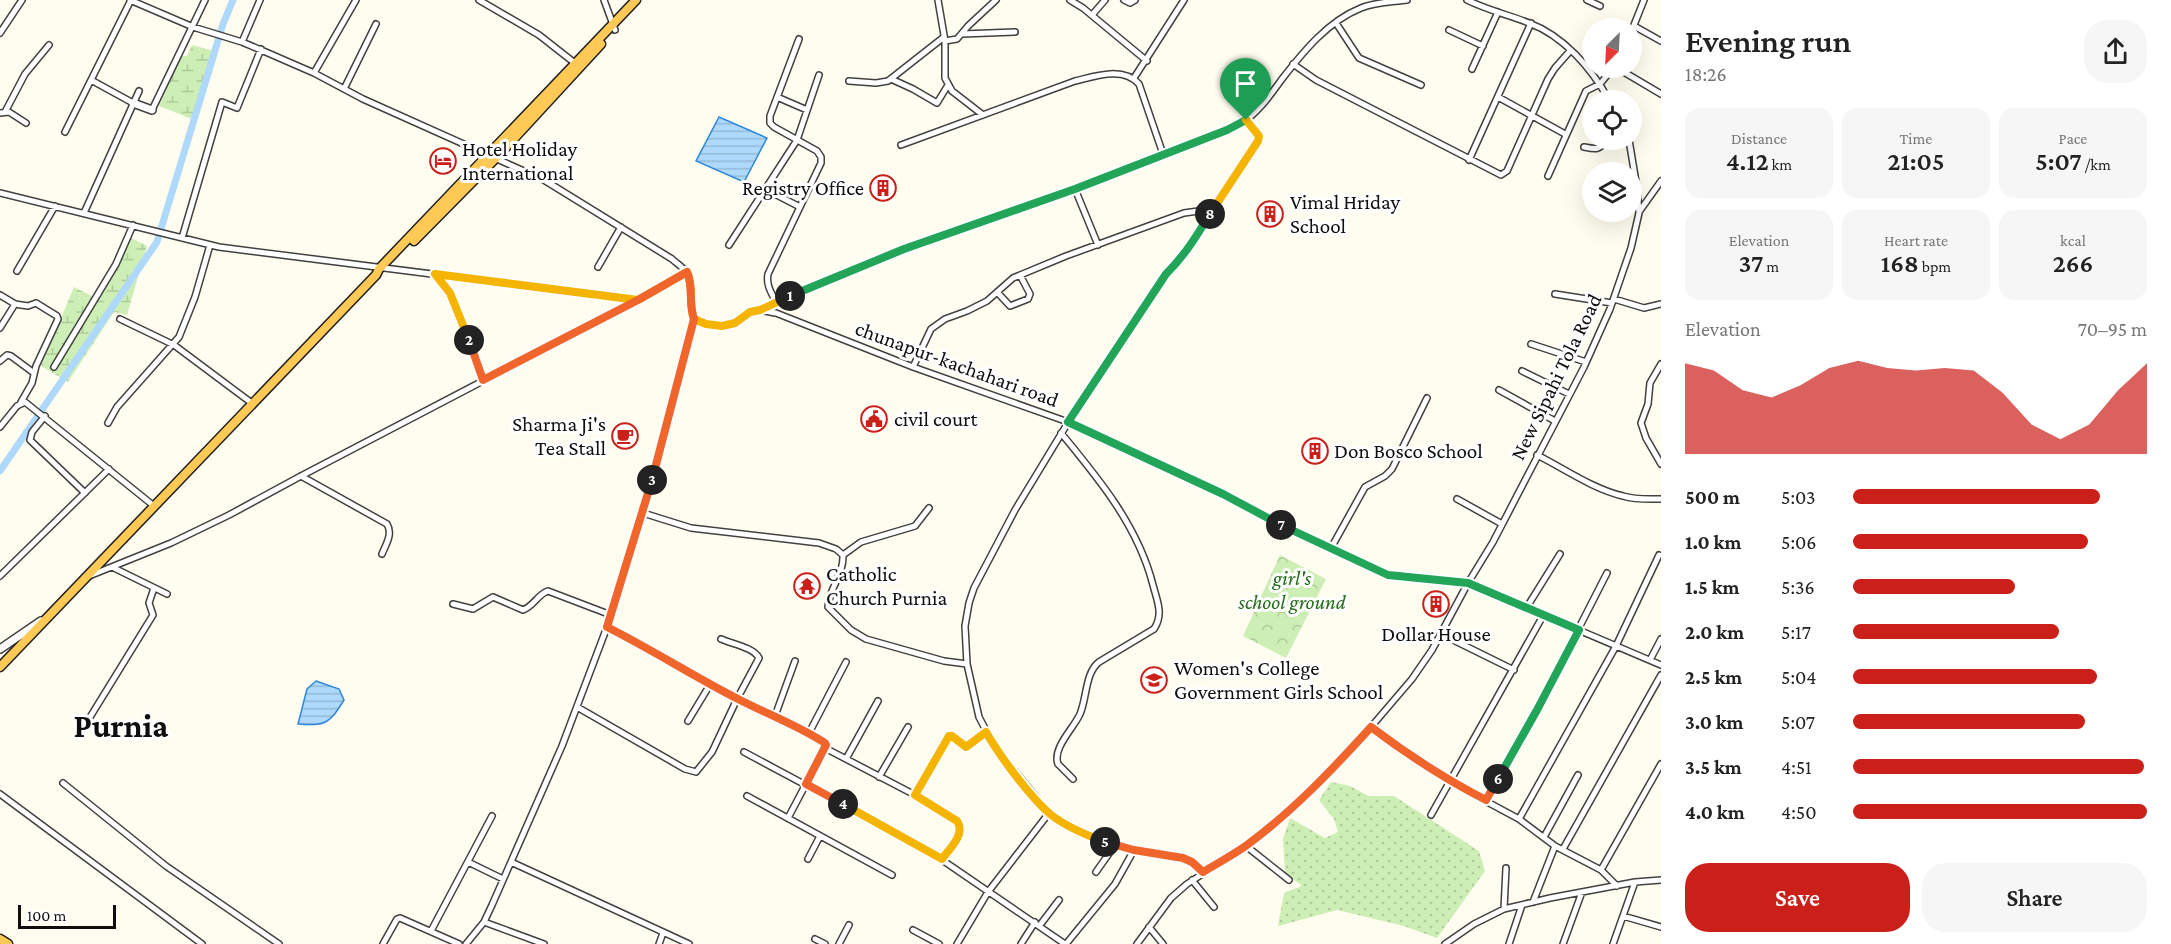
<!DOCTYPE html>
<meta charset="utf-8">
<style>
:root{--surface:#fff;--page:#f6f6f6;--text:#222;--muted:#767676;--accent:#cb1f19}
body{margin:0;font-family:"Crimson Pro",serif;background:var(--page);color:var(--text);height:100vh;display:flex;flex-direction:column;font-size:22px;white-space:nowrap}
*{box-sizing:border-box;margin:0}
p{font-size:20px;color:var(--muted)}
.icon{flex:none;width:33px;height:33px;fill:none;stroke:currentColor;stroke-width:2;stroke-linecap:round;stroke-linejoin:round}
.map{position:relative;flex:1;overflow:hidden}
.drawer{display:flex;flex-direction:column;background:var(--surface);width:510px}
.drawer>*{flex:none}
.needle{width:39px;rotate:204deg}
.fabs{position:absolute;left:1582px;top:18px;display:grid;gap:12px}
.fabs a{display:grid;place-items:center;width:60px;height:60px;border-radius:50%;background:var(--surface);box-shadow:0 6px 24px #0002;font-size:30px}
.scale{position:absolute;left:18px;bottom:15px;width:98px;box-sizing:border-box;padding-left:6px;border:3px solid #0e0e0e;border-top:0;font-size:16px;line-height:21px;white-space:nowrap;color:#0e0e0e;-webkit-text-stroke:4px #fff;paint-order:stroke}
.pin{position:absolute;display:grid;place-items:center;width:51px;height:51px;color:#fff;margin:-62px -26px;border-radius:50% 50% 50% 0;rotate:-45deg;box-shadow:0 0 6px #0007}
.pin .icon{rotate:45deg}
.km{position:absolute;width:30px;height:30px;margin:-15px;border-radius:50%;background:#222;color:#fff;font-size:16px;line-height:30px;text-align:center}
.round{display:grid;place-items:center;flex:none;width:63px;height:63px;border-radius:24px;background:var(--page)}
.headline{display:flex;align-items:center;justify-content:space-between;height:102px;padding:0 24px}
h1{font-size:33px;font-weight:600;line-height:45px}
.metrics{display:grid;grid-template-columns:repeat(3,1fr);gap:9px;height:102px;padding:6px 24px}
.metrics div{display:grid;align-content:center;border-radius:15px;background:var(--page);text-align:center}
.metrics b{font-size:26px;font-weight:600}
.metrics small{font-size:16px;font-weight:400}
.metrics p{font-size:16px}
.chart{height:168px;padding:12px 24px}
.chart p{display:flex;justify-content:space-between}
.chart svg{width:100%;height:108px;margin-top:6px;fill:var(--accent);opacity:.7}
.action{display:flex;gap:12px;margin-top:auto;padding:12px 24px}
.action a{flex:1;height:69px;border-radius:24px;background:var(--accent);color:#fff;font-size:24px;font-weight:600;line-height:69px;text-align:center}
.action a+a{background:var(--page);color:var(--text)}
ul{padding:0 24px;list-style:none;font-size:20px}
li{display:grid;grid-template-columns:96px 72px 1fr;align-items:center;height:45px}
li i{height:15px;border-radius:8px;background:var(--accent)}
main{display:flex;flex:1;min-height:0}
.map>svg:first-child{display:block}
.grass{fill:url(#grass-dots)}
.wetland{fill:url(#wetland-marsh)}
.park{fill:url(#park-crowns)}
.water{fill:url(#water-rules);stroke:#2e88da;stroke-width:1.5}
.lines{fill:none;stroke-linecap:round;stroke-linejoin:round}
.canal{stroke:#aed9fc;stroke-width:7}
.minor-casing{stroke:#414141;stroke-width:8}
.tertiary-casing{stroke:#414141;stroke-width:10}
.trunk-casing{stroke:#1f1f1f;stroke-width:11}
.minor{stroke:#fff;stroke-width:5}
.tertiary{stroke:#fff;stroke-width:7}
.trunk{stroke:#ffc956;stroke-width:8}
.split-1-casing{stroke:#fff;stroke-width:12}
.split-2-casing{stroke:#fff;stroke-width:12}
.split-3-casing{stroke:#fff;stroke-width:12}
.split-4-casing{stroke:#fff;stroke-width:12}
.split-5-casing{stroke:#fff;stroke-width:12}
.split-6-casing{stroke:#fff;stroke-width:12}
.split-7-casing{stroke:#fff;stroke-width:12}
.split-8-casing{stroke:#fff;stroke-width:12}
.split-9-casing{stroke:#fff;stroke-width:12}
.split-1{stroke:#22a559;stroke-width:8}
.split-2{stroke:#f5b400;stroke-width:8}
.split-3{stroke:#f0652b;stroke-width:8}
.split-4{stroke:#f0652b;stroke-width:8}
.split-5{stroke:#f5b400;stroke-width:8}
.split-6{stroke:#f0652b;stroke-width:8}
.split-7{stroke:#22a559;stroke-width:8}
.split-8{stroke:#22a559;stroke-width:8}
.split-9{stroke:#f5b400;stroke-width:8}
.labels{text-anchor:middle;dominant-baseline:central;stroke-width:6;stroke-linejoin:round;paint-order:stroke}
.poi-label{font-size:21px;fill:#0e0e0e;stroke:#fff;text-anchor:start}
.street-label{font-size:21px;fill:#0e0e0e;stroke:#fff}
.park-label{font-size:21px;font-style:italic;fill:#236c18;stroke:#fff}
.town-label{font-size:33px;font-weight:bold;fill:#0e0e0e;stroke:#fff}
</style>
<main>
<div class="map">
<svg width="1661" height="944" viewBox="0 0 1661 944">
<defs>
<pattern id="grass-dots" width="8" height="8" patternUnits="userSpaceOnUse" patternTransform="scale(1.5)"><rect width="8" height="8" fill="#cdeeb5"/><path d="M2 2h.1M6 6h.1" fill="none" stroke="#afcb9a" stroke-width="1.8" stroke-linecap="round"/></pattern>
<pattern id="wetland-marsh" width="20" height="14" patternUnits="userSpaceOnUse" patternTransform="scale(1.5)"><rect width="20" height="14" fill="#cdeeb5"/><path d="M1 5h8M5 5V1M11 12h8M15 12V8" fill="none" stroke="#afcb9a"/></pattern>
<pattern id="park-crowns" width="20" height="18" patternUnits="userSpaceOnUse" patternTransform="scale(1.5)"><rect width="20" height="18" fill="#cdeeb5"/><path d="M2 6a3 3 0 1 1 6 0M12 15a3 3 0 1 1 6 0" fill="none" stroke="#afcb9a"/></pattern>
<pattern id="water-rules" width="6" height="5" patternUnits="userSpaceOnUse" patternTransform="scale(1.5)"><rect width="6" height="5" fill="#aed9fc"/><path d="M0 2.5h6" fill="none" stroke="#94b9d7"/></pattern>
</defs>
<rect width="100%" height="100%" fill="#fffdef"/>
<!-- grass -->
<path class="grass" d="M1331 782 1350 786 1369 796H1394L1479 851 1485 871 1437 938 1404 926 1337 910 1278 926 1284 893 1302 886 1285 872 1283 839 1290 818 1325 838 1338 832 1334 819 1319 800Z"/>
<!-- wetland -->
<path class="wetland" d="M192 45 218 52 197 121 159 106 181 56H187Z
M127 236 147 246 127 315 114 312 68 382 41 366 74 287 94 297Z"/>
<!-- park -->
<path class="park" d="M1280 555 1326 579 1286 658 1243 636Z"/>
<!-- water -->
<path class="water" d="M719 117 767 138 744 182 696 161Z
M316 681 339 689 344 700C329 724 326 726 298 724L307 689Z"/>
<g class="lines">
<!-- canal -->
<path class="canal" d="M0 471 157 242 223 24 233 0"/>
<!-- minor casing -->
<g class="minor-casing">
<path id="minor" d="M130 0 193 27 242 42 268 53 314 73 363 99 544 180 672 259C676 263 683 267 686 272 697 285 688 304 694 319 707 324 723 330 736 323 742 320 746 314 752 312 760 309 768 312 776 313L913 367 1068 422 1223 494 1307 539 1388 575 1468 583 1661 665
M479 0 539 35 576 64
M604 0 615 30
M938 0 945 41V78L952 91 983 115
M1070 0 1083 8 1147 61
M1124 0 1130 3 1135 0
M1467 0C1487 10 1509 15 1529 23 1564 36 1592 69 1609 100
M1587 0 1600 6
M1092 15 1105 0
M1336 23 1359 58 1421 85
M1634 26 1661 41
M1449 30 1483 46
M1632 30 1644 0
M0 33 22 0
M962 34 1015 32
M945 41 957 39 968 26 996 0
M242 42 260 0
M1293 64 1316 80 1501 175 1507 171 1548 79 1555 68 1570 51
M1617 68 1661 94
M1472 69 1498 12
M314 73 356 0
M1134 78 1184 0
M891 79 913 89 937 103 948 85
M91 80 133 103
M849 81 876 83 888 81 944 37
M344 89 376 24
M777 97 807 110
M1498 97 1565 134
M152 110 205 0
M5 112 25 74 49 45
M0 113 9 112 26 123
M65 132 131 0
M901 145 1075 81C1096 76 1123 66 1139 84L1163 154
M1584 147C1594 149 1601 151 1605 140
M1469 160 1531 23
M1548 176 1586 91 1600 84 1613 68
M765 189 800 207
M1075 189 1098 245
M0 193 219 247 637 300
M1639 212 1661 181
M84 213 139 91
M182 238 222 102 237 108 261 49
M729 245 797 140 819 75
M598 267 621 227
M17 271 55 206
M435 274C461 307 469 341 483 380
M997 292 1010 306 1028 299 1030 294 1020 275
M1555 294 1612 303
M0 295 15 304
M1614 299 1644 308 1661 304
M776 302C771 292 766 285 768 274L821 163V157L817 151 774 127 770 123V116L799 39
M761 310 776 302 904 249 1075 189 1238 126C1257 114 1269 97 1282 79 1303 52 1328 21 1361 8 1375 2 1392 2 1407 0
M120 319 174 345 253 404
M0 328 15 304 28 306 36 303 57 316 58 319 36 366 32 383 21 402
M1531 344 1586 362
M0 361 7 355 11 356 34 373
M1661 364 1650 383 1648 404 1641 423 1646 438 1661 464
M54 367 116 264 133 225
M913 367 931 329 945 319 967 311 987 301 1013 278 1066 256 1184 213 1213 209
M1522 371 1569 394
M1499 390 1555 421
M45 416 32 432 30 440 85 493
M108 423 117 407 179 337 195 297 210 245
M0 427 17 406 25 402 154 506
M1061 433C1099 479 1138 526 1153 585 1157 601 1164 614 1154 629L1099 662C1085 673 1087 698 1080 714 1074 728 1052 748 1058 764L1073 779
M1537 455C1565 469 1593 489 1623 496 1636 500 1648 499 1661 499
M301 476 387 524C393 534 386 544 382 554
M1457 499 1502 524
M643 513 691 528 819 543 836 549 843 555C844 575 829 588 828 607L851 630 866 639 944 661 967 664
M1330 550 1365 487 1385 476 1392 469 1427 398
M843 555 861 542 915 526 929 508
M112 567 167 594
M0 576 109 469
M89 576 171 543 229 515 301 476 638 300 687 272
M453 604 473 609 493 597 523 610C534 606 538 594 548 591L611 615
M1527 607 1560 554
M607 627C651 649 693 676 738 699 767 714 798 725 825 743V748L788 818
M1441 634 1514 670
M1650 660 1661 639
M577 707 685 769 696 772 712 752 737 699 759 658C753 647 732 644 721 639
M775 716 795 661
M688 721 711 683
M1371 727 1450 782 1519 819 1555 846 1601 870 1617 886
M809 733 846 662
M79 735 153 615 149 603 154 588
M825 748 915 795 957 821 961 831 942 859
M744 752 929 851 1065 944
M846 759 878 701
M879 777 908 727
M63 783 166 866 279 944
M0 794 202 944
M915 795 949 736H953L966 747 986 732
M747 796 892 875
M1486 800 1537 710 1607 573
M1431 815 1544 614
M1519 819 1616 646 1659 555
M1544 837 1578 775
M1246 846 1289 880
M1563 849 1661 675
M808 859 820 836
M468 862 503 879
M511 862 689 944
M1601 870 1661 764
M1096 872 1115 845
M1203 872 1192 862 1183 858 1134 850 1084 834 1049 813 994 746 979 717 967 664 965 626 969 603 974 588 1015 510 1092 383 1166 274C1187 253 1197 235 1212 210 1226 187 1243 164 1258 141L1259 136 1246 120
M1192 880 1214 907
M1533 902 1555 846
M1504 909 1506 868
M1623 916 1661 927
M484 922 544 944
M1040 925 1059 900
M1149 927 1163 944
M913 930 939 944
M431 931 492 816
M815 939 825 944
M383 944 397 919 400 918 459 944
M466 944 484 922 492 905 562 746 607 627 643 513 694 319
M659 944 663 933
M839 944 849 925
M957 944 988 892 1049 813
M1021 944 1035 922
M1066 944 1115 884 1134 850
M1137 944 1171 898 1187 884 1246 846 1314 789 1371 727 1412 679 1432 650 1468 583 1493 542 1584 367 1610 309 1631 248 1639 213 1637 188 1629 140
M1445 944 1474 924 1504 909 1550 898 1635 882 1661 880
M1509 944 1522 905
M1563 944 1582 892
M1613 944 1635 882"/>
</g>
<!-- tertiary casing -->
<g class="tertiary-casing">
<path id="tertiary" d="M133 103 152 110
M0 649 41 621"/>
</g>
<!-- trunk casing -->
<g class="trunk-casing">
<path id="trunk" d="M414 241 496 158 601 44
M0 667 376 275 379 269 636 0
M0 939 8 944"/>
</g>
<!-- minor -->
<use href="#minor" class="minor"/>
<!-- tertiary -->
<use href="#tertiary" class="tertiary"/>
<!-- trunk -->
<use href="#trunk" class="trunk"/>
</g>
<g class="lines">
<!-- split-1 casing -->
<g class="split-1-casing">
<path id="split-1" d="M790 296 904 249 1075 189 1227 130 1246 120"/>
</g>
<!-- split-2 casing -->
<g class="split-2-casing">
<path id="split-2" d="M469 340 450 293 435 274 638 300 687 272C694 287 688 303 694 319L706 324 722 326 735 323 750 312 760 310 790 296"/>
</g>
<!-- split-3 casing -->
<g class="split-3-casing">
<path id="split-3" d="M469 340 483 380 638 300 687 272C694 287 688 303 694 319L652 480"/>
</g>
<!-- split-4 casing -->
<g class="split-4-casing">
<path id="split-4" d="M652 480 607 627C651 649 693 676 738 699 767 714 797 725 825 743L826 745 806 784 843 804"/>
</g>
<!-- split-5 casing -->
<g class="split-5-casing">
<path id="split-5" d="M843 804 942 859C950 848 966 834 957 821L915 795 949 736H952L966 747 986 732C999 755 1030 797 1050 814 1066 827 1086 835 1105 842"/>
</g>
<!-- split-6 casing -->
<g class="split-6-casing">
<path id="split-6" d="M1105 842 1134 850 1183 858 1192 862 1203 872C1218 863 1233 855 1247 845 1293 811 1333 769 1371 727 1408 755 1445 779 1486 800L1498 779"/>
</g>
<!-- split-7 casing -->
<g class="split-7-casing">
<path id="split-7" d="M1281 525 1388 575 1468 583 1579 630 1537 710 1498 779"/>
</g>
<!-- split-8 casing -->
<g class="split-8-casing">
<path id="split-8" d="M1210 214C1196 237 1185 255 1166 274L1068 422 1223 494 1281 525"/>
</g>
<!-- split-9 casing -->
<g class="split-9-casing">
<path id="split-9" d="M1210 214 1258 141 1259 136 1246 120"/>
</g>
<!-- split-1 -->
<use href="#split-1" class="split-1"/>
<!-- split-2 -->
<use href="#split-2" class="split-2"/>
<!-- split-3 -->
<use href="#split-3" class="split-3"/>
<!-- split-4 -->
<use href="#split-4" class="split-4"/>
<!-- split-5 -->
<use href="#split-5" class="split-5"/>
<!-- split-6 -->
<use href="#split-6" class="split-6"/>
<!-- split-7 -->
<use href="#split-7" class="split-7"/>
<!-- split-8 -->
<use href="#split-8" class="split-8"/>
<!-- split-9 -->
<use href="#split-9" class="split-9"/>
</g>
<!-- icons -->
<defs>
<g id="hotel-ring" transform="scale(1.35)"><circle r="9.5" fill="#fff" stroke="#cb1f19" stroke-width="1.5"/><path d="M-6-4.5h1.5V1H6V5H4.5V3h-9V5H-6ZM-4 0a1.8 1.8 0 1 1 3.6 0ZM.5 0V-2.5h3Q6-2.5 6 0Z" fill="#cb1f19"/></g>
<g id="building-ring" transform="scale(1.35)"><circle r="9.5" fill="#fff" stroke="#cb1f19" stroke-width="1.5"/><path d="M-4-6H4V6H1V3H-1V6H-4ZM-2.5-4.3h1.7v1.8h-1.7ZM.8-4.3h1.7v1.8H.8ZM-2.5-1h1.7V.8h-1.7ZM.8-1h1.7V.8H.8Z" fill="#cb1f19"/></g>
<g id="civic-ring" transform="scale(1.35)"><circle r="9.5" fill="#fff" stroke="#cb1f19" stroke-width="1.5"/><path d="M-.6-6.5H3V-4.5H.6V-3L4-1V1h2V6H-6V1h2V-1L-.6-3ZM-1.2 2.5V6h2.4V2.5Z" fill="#cb1f19"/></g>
<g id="cafe-ring" transform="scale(1.35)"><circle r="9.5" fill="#fff" stroke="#cb1f19" stroke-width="1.5"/><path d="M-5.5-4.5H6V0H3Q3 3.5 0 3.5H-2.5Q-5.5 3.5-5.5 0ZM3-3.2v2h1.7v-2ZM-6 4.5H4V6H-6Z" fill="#cb1f19"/></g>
<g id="temple-ring" transform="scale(1.35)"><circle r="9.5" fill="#fff" stroke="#cb1f19" stroke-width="1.5"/><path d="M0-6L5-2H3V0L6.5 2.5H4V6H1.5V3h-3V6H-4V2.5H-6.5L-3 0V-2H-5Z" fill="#cb1f19"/></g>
<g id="university-ring" transform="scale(1.35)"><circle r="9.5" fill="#fff" stroke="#cb1f19" stroke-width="1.5"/><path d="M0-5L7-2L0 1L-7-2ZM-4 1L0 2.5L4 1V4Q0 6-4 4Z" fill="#cb1f19"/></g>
</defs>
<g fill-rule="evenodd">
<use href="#hotel-ring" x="443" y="161"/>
<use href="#building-ring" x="883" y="188"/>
<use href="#building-ring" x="1270" y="214"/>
<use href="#civic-ring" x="874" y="419"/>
<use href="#cafe-ring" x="625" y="436"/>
<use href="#building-ring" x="1315" y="451"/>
<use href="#temple-ring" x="807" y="586"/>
<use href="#building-ring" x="1436" y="604"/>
<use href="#university-ring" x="1154" y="680"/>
</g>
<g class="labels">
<!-- poi labels -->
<g class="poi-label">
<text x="462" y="149">Hotel Holiday<tspan x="462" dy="24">International</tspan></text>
<text x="864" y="188" text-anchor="end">Registry Office</text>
<text x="1290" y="202">Vimal Hriday<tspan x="1290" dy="24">School</tspan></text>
<text x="894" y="419">civil court</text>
<text x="606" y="424" text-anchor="end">Sharma Ji's<tspan x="606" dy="24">Tea Stall</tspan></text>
<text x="1334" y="451">Don Bosco School</text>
<text x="826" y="574">Catholic<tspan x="826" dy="24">Church Purnia</tspan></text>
<text x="1436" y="634" text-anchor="middle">Dollar House</text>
<text x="1174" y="668">Women's College<tspan x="1174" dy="24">Government Girls School</tspan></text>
</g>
<!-- street labels -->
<g class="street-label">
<text transform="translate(957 364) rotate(20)">chunapur-kachahari road</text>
<text transform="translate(1556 377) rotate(-64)">New Sipahi Tola Road</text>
</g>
<!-- park labels -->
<g class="park-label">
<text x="1292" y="578">girl's<tspan x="1292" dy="24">school ground</tspan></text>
</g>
<!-- town labels -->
<g class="town-label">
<text x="121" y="725">Purnia</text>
</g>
</g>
</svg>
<div class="fabs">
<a><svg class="needle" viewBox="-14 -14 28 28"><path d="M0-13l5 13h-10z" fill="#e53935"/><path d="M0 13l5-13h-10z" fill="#767676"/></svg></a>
<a><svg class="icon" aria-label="locate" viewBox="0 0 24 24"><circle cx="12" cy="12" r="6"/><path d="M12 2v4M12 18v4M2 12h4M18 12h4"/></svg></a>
<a><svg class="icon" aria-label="layers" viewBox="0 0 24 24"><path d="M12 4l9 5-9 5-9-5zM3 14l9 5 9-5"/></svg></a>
</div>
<div class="scale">100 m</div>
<div class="pin" style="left:1246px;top:120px;background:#1e9e55"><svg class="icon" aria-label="arrive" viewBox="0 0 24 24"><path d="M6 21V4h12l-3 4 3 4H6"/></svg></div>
<b class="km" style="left:790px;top:296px">1</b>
<b class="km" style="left:469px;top:340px">2</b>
<b class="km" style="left:652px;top:480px">3</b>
<b class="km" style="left:843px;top:804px">4</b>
<b class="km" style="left:1105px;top:842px">5</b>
<b class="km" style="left:1498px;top:779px">6</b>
<b class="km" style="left:1281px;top:525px">7</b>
<b class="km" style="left:1210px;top:214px">8</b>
</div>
<section class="drawer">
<div class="headline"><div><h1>Evening run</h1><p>18:26</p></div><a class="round"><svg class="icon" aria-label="share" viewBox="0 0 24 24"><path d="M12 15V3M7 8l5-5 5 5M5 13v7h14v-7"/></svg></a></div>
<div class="metrics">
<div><p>Distance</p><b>4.12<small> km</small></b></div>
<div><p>Time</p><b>21:05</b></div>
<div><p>Pace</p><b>5:07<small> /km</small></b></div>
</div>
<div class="metrics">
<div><p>Elevation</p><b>37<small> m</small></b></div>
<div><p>Heart rate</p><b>168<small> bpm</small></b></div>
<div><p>kcal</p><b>266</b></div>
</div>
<div class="chart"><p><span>Elevation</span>70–95 m</p>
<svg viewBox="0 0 160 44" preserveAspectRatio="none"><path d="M0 44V7L10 10L20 18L30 21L40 16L50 9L60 6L70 9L80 10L90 9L100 10L110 19L120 32L130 38L140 32L150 18L160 7V44z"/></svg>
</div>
<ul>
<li><b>500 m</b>5:03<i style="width:84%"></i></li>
<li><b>1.0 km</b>5:06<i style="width:80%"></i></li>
<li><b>1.5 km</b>5:36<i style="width:55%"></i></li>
<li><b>2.0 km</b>5:17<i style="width:70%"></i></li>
<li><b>2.5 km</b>5:04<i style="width:83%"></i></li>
<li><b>3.0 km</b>5:07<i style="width:79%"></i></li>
<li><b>3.5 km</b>4:51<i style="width:99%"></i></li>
<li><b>4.0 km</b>4:50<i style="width:100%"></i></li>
</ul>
<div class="action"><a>Save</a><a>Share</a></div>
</section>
</main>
